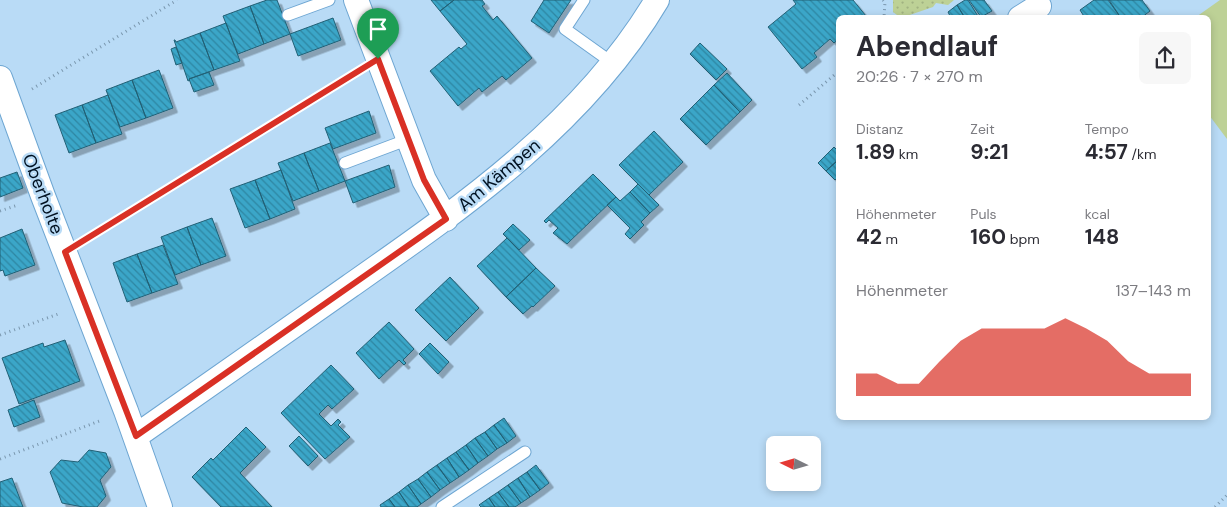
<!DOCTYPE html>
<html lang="de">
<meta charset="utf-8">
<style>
:root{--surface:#fff;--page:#f7f7f7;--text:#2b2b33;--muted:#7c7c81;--accent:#d93025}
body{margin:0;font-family:"DM Sans",sans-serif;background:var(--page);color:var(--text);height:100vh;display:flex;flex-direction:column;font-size:19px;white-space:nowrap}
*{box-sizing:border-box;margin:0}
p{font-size:16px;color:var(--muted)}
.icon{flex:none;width:28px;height:28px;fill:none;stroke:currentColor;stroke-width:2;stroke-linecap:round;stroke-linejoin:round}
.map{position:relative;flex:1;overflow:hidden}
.details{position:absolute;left:836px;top:15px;width:375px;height:405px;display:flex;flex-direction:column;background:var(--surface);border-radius:8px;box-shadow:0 2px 8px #0003}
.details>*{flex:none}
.needle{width:32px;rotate:275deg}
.tools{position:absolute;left:766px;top:436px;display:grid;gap:10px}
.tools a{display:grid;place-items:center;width:55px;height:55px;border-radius:8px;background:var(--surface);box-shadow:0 2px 8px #0003;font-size:25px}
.pin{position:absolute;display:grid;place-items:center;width:42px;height:42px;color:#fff;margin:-51px -21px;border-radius:50% 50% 50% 0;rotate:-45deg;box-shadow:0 0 5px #0007}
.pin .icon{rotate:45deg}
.round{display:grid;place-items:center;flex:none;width:52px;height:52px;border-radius:8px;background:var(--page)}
.overview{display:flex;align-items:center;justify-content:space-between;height:85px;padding:0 20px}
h1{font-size:28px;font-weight:700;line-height:38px}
.metrics{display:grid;grid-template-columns:repeat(3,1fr);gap:8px;height:85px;padding:5px 20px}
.metrics div{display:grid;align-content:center}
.metrics b{font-size:21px;font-weight:700}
.metrics small{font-size:14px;font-weight:400}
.metrics p{font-size:14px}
.chart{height:140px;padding:10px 20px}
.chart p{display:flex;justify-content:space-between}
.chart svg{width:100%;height:90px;margin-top:5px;fill:var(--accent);opacity:.7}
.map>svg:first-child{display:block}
.park{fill:url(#park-dots)}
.garden{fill:#bdd196}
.building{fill:url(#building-back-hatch);stroke:#226075;filter:url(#shadow)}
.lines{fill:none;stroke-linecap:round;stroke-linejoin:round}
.lane-casing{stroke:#6ea6d2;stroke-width:13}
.street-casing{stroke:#6ea6d2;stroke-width:26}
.path{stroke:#7a97ae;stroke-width:3;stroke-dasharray:1 4;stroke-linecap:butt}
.lane{stroke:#fff;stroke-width:11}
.street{stroke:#fff;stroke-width:24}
.route-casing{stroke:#fff;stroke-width:10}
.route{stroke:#d93025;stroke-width:6}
.labels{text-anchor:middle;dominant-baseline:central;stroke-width:5;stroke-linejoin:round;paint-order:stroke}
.street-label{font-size:18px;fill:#001121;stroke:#b9dbf6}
</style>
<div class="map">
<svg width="1227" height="507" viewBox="0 0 1227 507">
<defs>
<pattern id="park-dots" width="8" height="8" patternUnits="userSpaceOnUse" patternTransform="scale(1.25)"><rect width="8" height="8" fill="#bdd196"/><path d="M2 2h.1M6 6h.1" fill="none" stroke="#a1b281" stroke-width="1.8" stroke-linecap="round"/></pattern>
<pattern id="building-back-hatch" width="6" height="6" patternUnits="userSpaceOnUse" patternTransform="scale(1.25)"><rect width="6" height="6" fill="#3ba6c8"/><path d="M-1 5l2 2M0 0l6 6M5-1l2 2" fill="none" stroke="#2f86a2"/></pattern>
<filter id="shadow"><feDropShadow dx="4.5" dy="4.5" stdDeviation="0" flood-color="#0004"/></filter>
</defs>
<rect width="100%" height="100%" fill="#b9dbf6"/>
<!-- park -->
<path class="park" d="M893 0H954L948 5 936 3 933 7 901 18 893 12Z"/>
<!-- garden -->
<path class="garden" d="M1220 0H1227V139L1209 115V18L1196 17Z"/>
<!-- building -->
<path class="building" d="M267 0H277L290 34 264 44 250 6Z
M431 0H454L440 11Z
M454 0H482L485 4 482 6 493 20 497 16 532 58 506 80 502 76 482 92 479 88 458 106 430 71 459 47 461 49 467 44 440 11Z
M544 0H571L549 33 531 21Z
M793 0H853L866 16 864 18H839V39L834 43 830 39 814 53 817 57 802 69 768 27 796 4Z
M965 0H968L979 18H965L957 5Z
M969 0H984L992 11 981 17Z
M1094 0H1108L1121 18H1085L1080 10Z
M1109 0H1142L1150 11 1141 18H1121Z
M957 5 965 18H951L948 12Z
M250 6 264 44 238 54 223 16Z
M333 18 341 40 298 56 290 34Z
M226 23 240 61 214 70 200 33Z
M200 33 214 70 189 79 190 80 188 81 174 40H175L176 42Z
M700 43 727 69 716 80 690 54Z
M176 47 182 63 176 65 171 49Z
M159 70 173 108 146 118 132 80Z
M209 72 214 85 194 92 189 79Z
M727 73 752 100 740 112 714 85Z
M132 80 146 118 120 127 106 90Z
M714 85 740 112 706 145 680 119Z
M108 95 122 134 96 143 82 105Z
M82 105 96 143 69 153 55 115Z
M369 111 376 133 333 149 325 128Z
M654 131 683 162 649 195 619 165Z
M330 143 345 181 319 191 304 153Z
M834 147 839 152V159L826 171 818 163Z
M304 153 319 191 293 201 278 163Z
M839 159V176L835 180 826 171Z
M389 165 395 187 353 203 345 181Z
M281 170 295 209 270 219 255 180Z
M17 172 23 188 0 197V178Z
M593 174 616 197 567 244 553 233 558 228 549 220 546 223 544 221Z
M255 180 270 219 245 228 230 189Z
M638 184 659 205 650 213 630 192Z
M630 192 650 213 641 222 644 225 630 239 625 234 630 228 607 205 616 197 620 201Z
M212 218 226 256 201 265 187 227Z
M513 224 530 240 519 250 503 234Z
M187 227 201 265 175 275 161 237Z
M22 229 35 265 5 276 3 270 0 271V238Z
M507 238 536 268 506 297 477 266Z
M163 245 178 284 152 293 137 254Z
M137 254 152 293 127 302 113 263Z
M536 268 555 286 533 307 532 306 523 314 506 297Z
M450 277 479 308 446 341 415 310Z
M389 322 414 349 403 360 406 363 404 365 399 360 379 379 356 353Z
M65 340 80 381 19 404 2 358 43 343 44 347Z
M430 343 449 362 438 374 419 354Z
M331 365 354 389 332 409 328 405 319 414 331 426 338 419 341 422 338 425 350 437 325 459 281 413Z
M34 400 40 417 14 427 8 410Z
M504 418 516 436 507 443 494 425Z
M494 425 507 443 497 449 485 432Z
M246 427 266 447 240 473 272 507H221L192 477 211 458 213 460Z
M485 432 497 449 488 456 475 438Z
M299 436 318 456 308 466 289 446Z
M475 438 488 456 478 463 466 445Z
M466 445 478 463 469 470 456 452Z
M89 450 106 453 111 467 100 480 106 496 97 507H83L62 503 50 472 61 460 78 462Z
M456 452 469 470 459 477 447 458Z
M447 458 459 477 450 483 437 465Z
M437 465 450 483 440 490 427 472Z
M536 465 549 483 540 490 527 472Z
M427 472 440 490 431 497 418 479Z
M527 472 540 490 530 497 518 478Z
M12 478 23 507H0V482Z
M518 478 530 497 521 503 508 485Z
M418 479 431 497 421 504 408 485Z
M408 485 421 504 417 507H409L399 492Z
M508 485 521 503 515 507H509L498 492Z
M399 492 409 507H395L389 499Z
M498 492 509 507H495L489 498Z
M489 498 495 507H481L479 505Z
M389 499 395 507H381L380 505Z"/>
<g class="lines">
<!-- lane casing -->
<g class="lane-casing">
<path id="lane" d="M584 0 565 29 614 64
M288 15 329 0
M345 163 409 139
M442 507 525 452"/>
</g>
<!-- street casing -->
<g class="street-casing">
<path id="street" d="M356 0 424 180 446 219
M1020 18 1039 6
M0 78 43 196 126 411 160 507
M136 436C207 386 278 336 350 286 464 206 584 123 657 0"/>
</g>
<!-- path -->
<path class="path" d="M883 0 885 2 884 18
M32 89 177 0
M799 105 839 71
M0 211 18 205
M87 239 356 72
M0 335 61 313
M0 459 102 420
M1215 507 1227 495"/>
<!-- lane -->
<use href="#lane" class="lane"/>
<!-- street -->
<use href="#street" class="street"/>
</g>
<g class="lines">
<!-- route casing -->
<g class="route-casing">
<path id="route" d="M378 59 424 180 446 219 136 436 65 252Z"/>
</g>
<!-- route -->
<use href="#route" class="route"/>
</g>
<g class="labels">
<!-- street labels -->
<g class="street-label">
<text transform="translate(499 175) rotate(-40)">Am Kämpen</text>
<text transform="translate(43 194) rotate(69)">Oberholte</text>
</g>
</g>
</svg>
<div class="tools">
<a><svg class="needle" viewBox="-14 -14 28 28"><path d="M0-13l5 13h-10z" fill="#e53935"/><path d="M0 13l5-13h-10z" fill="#7c7c81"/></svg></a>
</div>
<div class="pin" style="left:378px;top:59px;background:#1e9e55"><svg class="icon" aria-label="arrive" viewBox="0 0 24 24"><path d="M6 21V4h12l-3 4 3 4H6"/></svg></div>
<section class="details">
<div class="overview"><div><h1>Abendlauf</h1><p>20:26 · 7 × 270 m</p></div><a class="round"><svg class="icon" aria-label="share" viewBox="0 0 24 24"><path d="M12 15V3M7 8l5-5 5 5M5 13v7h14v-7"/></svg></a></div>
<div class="metrics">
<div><p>Distanz</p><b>1.89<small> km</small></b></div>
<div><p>Zeit</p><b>9:21</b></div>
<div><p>Tempo</p><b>4:57<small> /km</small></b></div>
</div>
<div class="metrics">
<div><p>Höhenmeter</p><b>42<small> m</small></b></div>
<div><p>Puls</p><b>160<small> bpm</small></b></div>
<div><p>kcal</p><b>148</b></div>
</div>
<div class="chart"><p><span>Höhenmeter</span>137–143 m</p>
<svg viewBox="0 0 160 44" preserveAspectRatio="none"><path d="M0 44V33L10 33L20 38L30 38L40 27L50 17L60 11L70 11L80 11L90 11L100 6L110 11L120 17L130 27L140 33L150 33L160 33V44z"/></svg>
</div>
</section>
</div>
